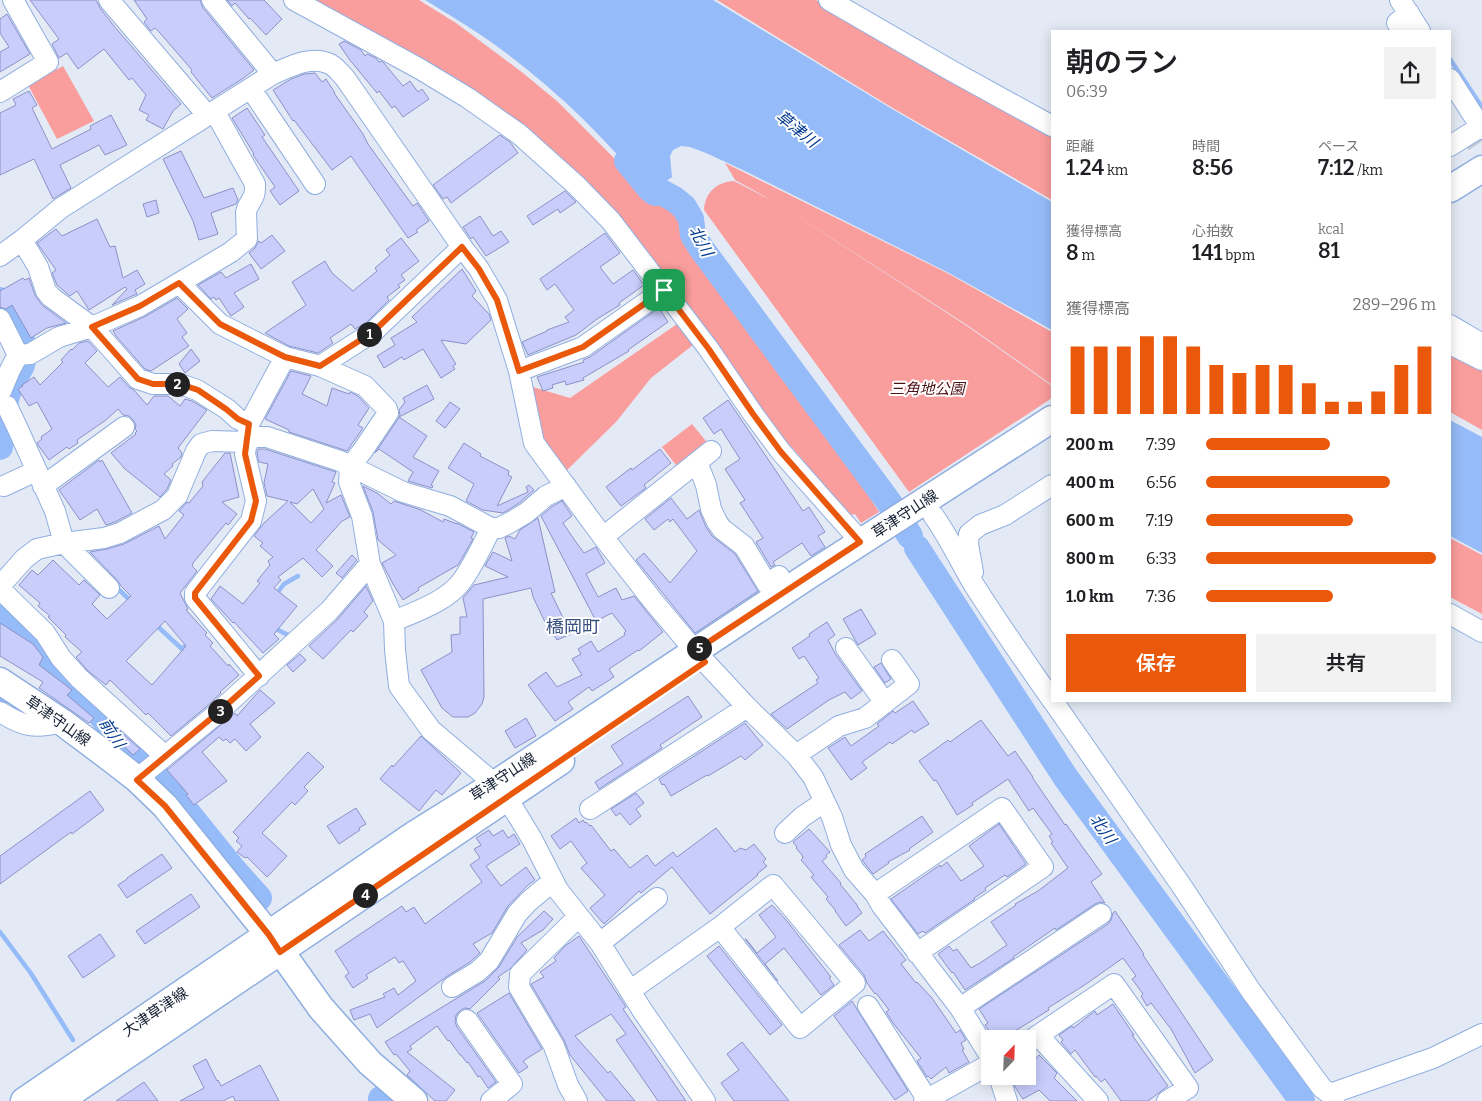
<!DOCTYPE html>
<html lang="ja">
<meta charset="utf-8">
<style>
:root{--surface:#fff;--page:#f2f2f2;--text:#202124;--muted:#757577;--accent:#ea580c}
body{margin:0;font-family:Bitter,"Noto Sans JP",serif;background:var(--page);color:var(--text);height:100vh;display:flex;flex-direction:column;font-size:19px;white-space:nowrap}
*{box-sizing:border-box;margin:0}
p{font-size:16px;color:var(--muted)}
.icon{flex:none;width:28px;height:28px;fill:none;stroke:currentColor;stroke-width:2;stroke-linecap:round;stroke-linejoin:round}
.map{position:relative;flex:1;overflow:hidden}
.side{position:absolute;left:1051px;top:30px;width:400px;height:672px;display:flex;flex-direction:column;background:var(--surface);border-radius:0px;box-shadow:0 2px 12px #0003}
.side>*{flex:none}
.needle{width:32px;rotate:23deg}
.tools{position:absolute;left:981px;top:1030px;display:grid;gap:10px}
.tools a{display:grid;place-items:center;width:55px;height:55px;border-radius:0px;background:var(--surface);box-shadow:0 2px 12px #0003;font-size:25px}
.pin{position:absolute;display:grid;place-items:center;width:42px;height:42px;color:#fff;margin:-21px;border-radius:10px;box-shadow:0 2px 8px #0006}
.km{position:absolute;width:25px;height:25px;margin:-12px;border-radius:50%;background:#222;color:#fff;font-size:14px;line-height:25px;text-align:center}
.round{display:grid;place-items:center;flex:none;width:52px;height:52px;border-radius:0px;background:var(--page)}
.overview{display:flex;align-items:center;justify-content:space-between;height:85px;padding:0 15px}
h1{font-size:28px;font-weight:600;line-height:38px}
.metrics{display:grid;grid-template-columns:repeat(3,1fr);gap:8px;height:85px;padding:5px 15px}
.metrics div{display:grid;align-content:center}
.metrics b{font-size:21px;font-weight:600}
.metrics small{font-size:14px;font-weight:400}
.metrics p{font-size:14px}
.chart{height:140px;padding:10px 15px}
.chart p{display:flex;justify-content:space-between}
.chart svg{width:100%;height:90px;margin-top:5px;stroke:var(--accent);stroke-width:6}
.cta{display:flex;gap:10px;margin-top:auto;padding:10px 15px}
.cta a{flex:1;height:58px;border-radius:0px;background:var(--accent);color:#fff;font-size:20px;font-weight:600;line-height:58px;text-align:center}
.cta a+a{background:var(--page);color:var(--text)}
ul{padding:0 15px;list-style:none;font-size:16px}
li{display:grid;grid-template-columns:80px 60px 1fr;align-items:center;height:38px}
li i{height:12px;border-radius:6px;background:var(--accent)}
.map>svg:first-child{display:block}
.green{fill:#fa9d9d}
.water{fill:#95bbf8}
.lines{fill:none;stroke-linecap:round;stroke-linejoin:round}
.stream{stroke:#95bbf8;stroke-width:4.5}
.river{stroke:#95bbf8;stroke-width:26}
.building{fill:#c8cdfb;stroke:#8c91c7;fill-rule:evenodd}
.minor-tunnel{stroke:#c4cbd7;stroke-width:20;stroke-dasharray:20 10;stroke-linecap:butt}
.minor-casing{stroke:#8faee0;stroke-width:22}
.major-casing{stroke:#8faee0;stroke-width:29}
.minor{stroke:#fff;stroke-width:20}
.major{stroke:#fff;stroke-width:26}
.route-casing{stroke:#fff;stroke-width:10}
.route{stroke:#ea580c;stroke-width:6}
.labels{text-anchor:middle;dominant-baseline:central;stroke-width:4;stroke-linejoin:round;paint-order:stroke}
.park-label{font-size:15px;font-style:italic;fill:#4e1116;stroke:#fff}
.street-label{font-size:15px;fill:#121d30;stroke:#fff}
.water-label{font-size:16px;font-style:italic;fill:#01398d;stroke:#fff}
.quarter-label{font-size:18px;fill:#37517e;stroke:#fff}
</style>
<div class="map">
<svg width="1482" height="1101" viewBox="0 0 1482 1101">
<rect width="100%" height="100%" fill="#e4eaf5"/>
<!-- green -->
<path class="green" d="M305 0H419L456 23 523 73 558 102 627 171 649 198 661 199 673 203 682 214 689 240 719 281 727 295 752 328 849 466 879 512 861 523 855 514 848 516 814 473 788 443 777 438 584 186Z
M717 0H816L1052 133V200L891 107Z
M63 66 94 121 57 139 28 85Z
M725 163 949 274 1052 332V385L967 325 777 203 967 326 1052 386V398L909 492 704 210C705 192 717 182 734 181L771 200 735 180Z
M677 324 693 345 651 378 616 422 564 473 546 446 526 385 570 398Z
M1450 349 1482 365V430L1450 412Z
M692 424 710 446 679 469 662 447Z
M1450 538 1482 555V614L1450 597Z"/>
<!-- water -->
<path class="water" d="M425 0H713L892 109 1052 202V330L949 273 747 172 706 153 690 147 681 146 673 150 670 156 672 177 661 185 648 191C606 138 557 91 502 50 478 32 451 16 425 0Z
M1450 420 1482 437V553L1450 536Z"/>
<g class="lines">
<!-- stream -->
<path class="stream" d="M1450 59 1482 107
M115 586 131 601
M275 596 284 584 298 576
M155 624 182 649 186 645 189 648
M272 627 292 637
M0 700 5 703
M0 932 30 972 73 1040"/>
<!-- river -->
<path class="river" d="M627 161 650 189 655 193H663L674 199 684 207 691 219 693 235 701 248 888 501 910 536
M0 300C11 319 30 342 22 365 18 374 11 383 8 393 2 410 3 429 0 447
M917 548 1066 778 1302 1101
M0 615 32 636 42 647 49 658 60 671 87 698 108 724 112 739 116 745 128 756 148 766 162 781 233 869 259 898
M381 1099 382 1101"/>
</g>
<!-- building -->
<path class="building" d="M30 0H96L100 8 114 26 181 104 173 111 163 129 146 120 149 115 139 110 146 95 132 78 129 80 104 49 78 69 67 53 59 58 52 44 59 39Z
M134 0H200L203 8 254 70 242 79 212 98 191 72 192 70 160 33 155 28 151 31 150 30 144 22 147 19Z
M227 0H264L282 19 266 35 250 18 249 19 235 3 232 6Z
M7 14 30 54 0 72V52L9 47 0 33V19Z
M344 41 361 50 365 56 367 54 376 58 379 62 381 61 384 63 403 86 410 81 418 92 422 89 429 99 403 117 395 106 392 108 379 91 377 93 349 59 339 44Z
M315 73 322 82 326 79 335 93H334L363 134 368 144 391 176 413 206 417 203 429 221 416 230 418 232 408 238 351 156 332 170 294 120 293 121 273 90 291 79 304 74Z
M29 91 37 105 32 108 52 149 91 129 90 126 111 115 127 145 105 155 99 145 60 165 71 188 53 199 34 159 0 175V113L16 105 13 99Z
M247 108 265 135 262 137 299 191 280 205 270 191 275 187 253 155 254 154 232 118Z
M500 135 510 142 518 153 451 203 447 197 443 199 433 185Z
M181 151 204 198 233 188 238 200 236 204 211 213 218 234 199 240 193 221 163 159Z
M565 191 576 202 560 213 558 209 533 225 527 216Z
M156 200 159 213 147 217 143 204Z
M480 216 493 236 501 231 509 242 486 256 473 237 471 239 463 227Z
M97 219 110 247 115 246 123 278 137 270 145 284 135 290 137 294 112 305 127 289 125 287 89 310 77 291 70 296 57 285 52 273 56 270 37 243 56 229 62 236Z
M605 233 620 253 600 267 613 284 633 270 644 285 619 303 620 305 597 319 576 335 528 355 522 342 547 331V330L569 322 565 317 574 310 555 284 547 290 540 279Z
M272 235 285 251 261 269 249 253 255 248 258 242 259 241 261 243Z
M401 238 419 261 401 275 405 280 398 285 400 287 387 297 389 300 366 323 355 329 351 324 330 338 333 343 318 353 289 346 265 333 306 305 292 282 325 261 332 273 353 291 377 271 375 268 390 255 386 250Z
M251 264 259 279 234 293 244 307 231 316 219 298 216 300 214 297 211 299 198 285 221 272 226 278Z
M462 269 476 291 472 296 489 314 491 320 466 344 441 340 456 364 453 366 455 369 441 378 423 349 404 360 402 357 384 368 377 356 395 345 391 338 417 322 412 317Z
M23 278 25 280 29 278 35 295 42 305 66 323 47 328 31 338 12 305 6 309 0 307V291Z
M177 298 188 309 177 319 187 333 182 337 189 346 151 371 145 369 116 336 113 331 146 316Z
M659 308 668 322 628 350 629 351 583 378 584 380 566 385 565 381 552 385 553 388 543 391 537 377 584 362 583 360 590 357Z
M88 341 97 351 85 363 108 387 120 377 129 387 134 390 147 405 154 396H168L180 406 185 399 192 401 207 410 178 448 182 453 181 457 172 464 173 466 164 474 171 480 167 489 160 497 125 469 111 453 136 434 135 433 137 431 135 429 136 425 133 420 129 416 123 415 118 409 106 420 77 440 78 443 69 449 67 447 49 460 38 445 37 443 42 439 41 437 52 429 37 402 29 406 18 389 23 386 22 385 34 377 40 385 63 362 61 360 71 349 72 350 79 343Z
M191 349 200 361 185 373 179 364Z
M291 371 311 376 302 394 327 406 332 388 349 394 350 392 358 396 369 408 358 425 363 428 347 451 289 432V430L265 419Z
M427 385 434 399 399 417 427 436 413 457 439 471 431 485 433 486 432 488 408 481 413 472 379 449 375 453 398 419 400 415 399 410 405 402 403 398Z
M728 400 803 511 809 507 825 532 818 536 825 547 811 556 802 543 773 562 775 565 771 567 756 542 763 538 740 503 745 500 725 469 740 459 721 429 714 434 703 418Z
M450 402 460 409 445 428 436 421Z
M464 443 481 454 480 456 509 471 508 475 512 477 497 506 528 492 526 487 529 485 534 490 519 503 503 513 483 510 466 501 474 484 448 468Z
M258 449H265L336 472 332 482 335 483 326 503 341 495 350 517 342 521 316 550 333 566 322 577 303 558 278 577 281 580 274 588 297 606 274 634 279 639 263 653 234 622 233 623 211 599 220 586 243 604 260 583 257 581 270 565 268 561 273 557 260 546 263 543 254 536 264 523 288 501 267 496 264 483 268 464 259 462 257 453ZM313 489 324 509 311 523 290 502 297 504Z
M660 449 671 463 644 485 646 488 621 506 606 487 631 468 632 470Z
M225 453H230L239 497 222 502 237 514 228 525 226 523 193 563 192 566 197 571 180 593 188 609 186 610 207 633 205 635 213 643 210 646 228 666 229 664 239 675 220 692 221 693 206 707 171 736 148 713 146 715 110 680 106 685 87 670 76 657 82 652 65 637 66 635 48 617 50 616 38 606 40 603 19 585 32 570 38 575 53 560 79 585 84 580 100 595 92 604 107 619 131 596 121 586 117 580 90 552 107 549 124 544 159 526 165 539 184 515 179 511 187 502 189 503 203 486 202 482ZM165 621 186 646 152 685 126 661Z
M99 460 100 462 102 460 132 513 115 522 106 525 97 509 80 520 59 490Z
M363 486 377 493 391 504 394 501 421 510 443 522 444 519 457 524V523L474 532 471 538 473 539 458 565 418 588 419 590 403 600 393 584 382 563 396 555 378 540 373 512Z
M671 498 687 519 699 510 706 527 712 536 735 554 758 591 695 633 636 560 644 553 670 583 697 551 673 519 670 522 668 519 654 530 645 519Z
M562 501 572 516 563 523 576 542 584 553 596 547 605 563 586 574 598 597 616 588 622 600 634 596 663 632 639 651 638 650 609 669 614 677 592 691 589 687 568 702 573 709 555 721 528 685 546 672 557 687 582 675 572 659 581 654 578 649 591 641 598 652 625 635 624 633 626 631 612 613 596 621 541 516 553 506Z
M538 518 555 592 551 593 571 634 557 640 554 635 552 636 546 621 545 622 533 597 531 588 483 599 484 697 482 704 475 713 468 717H453L442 708 421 670 452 652 451 635 460 634V617H467L463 598 474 585 508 577 485 566 493 552 512 561 505 538 509 536 515 539 520 530Z
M352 555 357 560 342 578 336 573Z
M366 586 373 601 364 612 368 616 353 632 351 630 323 659 309 646 338 619Z
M861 609 876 634 858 645 843 619Z
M827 622 835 635 828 640 836 655 862 691 851 699 845 692 829 700 787 729 771 714 818 683 816 680 819 678 804 656 799 659 792 648 810 636 809 634Z
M0 623 33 644 43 657 39 665 72 690 67 695 94 718 89 723 39 688 43 682 0 656Z
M300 654 306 660 293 672 287 665Z
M881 663 891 679 885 683 874 667Z
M260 690 275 703 250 724 261 737 246 751 235 739 230 743 226 739 223 741 219 737 202 752 227 781 194 805 186 795 188 794 167 770 235 713 237 716Z
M688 696 702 717 660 745 662 748 599 789 595 782 623 764 611 746Z
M913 701 929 724 914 733 912 730 892 744 890 742 862 762 867 768 851 780 828 748 845 737 851 746 879 726 877 724 893 711 895 713Z
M526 718 536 736 515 748 505 731Z
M981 720 1008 756 1015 751 1033 777H1032L1065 825 1066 824 1102 874 1091 882 1105 903 1100 902 1095 904 1056 930 1055 928 1013 957 1014 958 965 990 953 972 952 973 938 954 949 946 953 951 957 949 971 968 980 963 1007 945 991 922 1016 905 1015 904 1038 891 1068 868 1051 843 1053 842 1049 836 1052 834 1033 808 1029 811 1008 779 972 803 973 805 957 815 936 780 934 781 919 761 948 740 950 742Z
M745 723 763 745 745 760 741 756 708 776 707 775 671 796 664 784 662 785 659 779Z
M113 725 140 749 133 755 108 730Z
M421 736 461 773 442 795 436 790 419 811 380 779 392 765 393 767Z
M308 752 324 767 304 787 308 791 295 805 292 802 262 833 287 856 267 877 247 857 245 858 237 852 242 846 236 841 239 838 233 832Z
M90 791 104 810 72 834 71 832 0 884V856Z
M636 793 644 803 636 809 641 816 630 825 620 813 616 816 611 809Z
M356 808 366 824 359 828 360 830 339 844 327 826Z
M922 816 933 832 909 849 910 850 888 862 889 863 873 874 862 860 866 857 865 854Z
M576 818 579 823 583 820 585 823 586 822 590 826 591 825 611 851 614 849 630 868 647 855 655 866 673 852 677 857 716 828 735 852 740 848 746 850 754 844 766 859 763 862 767 866 757 874 758 875 710 914 672 867 641 893 639 891 604 924 590 908 605 895 581 868 587 863 571 841 560 849 551 836Z
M999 824 1026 864 1007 877 1005 875 985 888 986 890 974 898 975 899 925 933 923 931 918 934 891 899 940 865 941 867 947 862 961 881 984 866 969 846Z
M809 829 830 852 826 855 827 857 822 861 841 883 840 884 858 906H857L862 913 846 926 835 911H836L826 899 828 897 811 877 814 875 801 860 803 858 802 855 796 848 797 847 793 842Z
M489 830 493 836 503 830 508 838 514 834 520 844 486 866 501 886 526 867 535 880 528 885 508 906 492 933 473 944 480 953 470 962 446 977 377 1028 370 1014 354 1020 350 1010 385 997 383 994 394 988 398 995 416 981 403 961 399 963 395 957 366 975 368 978 353 988 345 976 349 973 335 951 402 906 406 912 414 907 425 924 482 882 470 865 480 858 474 849 481 845 476 838Z
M162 854 172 868 127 898 118 885 127 879V878Z
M191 894 200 907 145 944 136 931Z
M772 905 787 921 831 977 829 978 834 985 821 995 784 948 765 964 778 981 745 939H746L757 953 776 937 759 915Z
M544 911 553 919 543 930 521 943 527 950 511 968 498 977 500 979 470 1009 465 1008 461 1010 456 1015 455 1022 457 1027 496 1082 488 1088 480 1076 478 1077 468 1062 467 1063 461 1055H460L449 1040 448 1041 437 1026 410 1046 412 1049 407 1052 455 1090 446 1101H435L407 1075 410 1071 396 1054 394 1055 385 1042 485 981 499 967 517 937Z
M1115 911 1144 954 1143 955 1213 1060 1195 1073 1171 1029 1151 1003 1147 1006 1141 996 1143 994 1132 979 1136 976 1123 958 1086 984 1048 1008 1049 1010 1010 1034 1013 1039H995L985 1025 988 1023 979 1009 1108 924 1111 920 1113 913Z
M860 930 869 941 883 931 906 960 901 964 916 983 917 982 932 998 956 1033 960 1030 966 1040 961 1043 964 1049 962 1050 969 1062 949 1073 946 1067 931 1079 928 1076 927 1077 917 1061 921 1058 893 1023 886 1012 889 1010 876 993 875 994 867 983 864 975 839 945Z
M100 934 115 956 83 978 68 956Z
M579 936 626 1007 623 1009 686 1101H658L616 1040 626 1034 611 1014 575 1036 608 1073 610 1071 635 1101H607L570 1055 564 1040 531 984 544 977 540 972 556 961 554 958 565 946Z
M719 946 782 1025 770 1035 707 956Z
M509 993 542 1049 523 1061 528 1067 519 1073 477 1013Z
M852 1001 908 1091 895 1100 834 1016Z
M1113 1004 1134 1035H1132L1168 1086 1148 1101H1121L1105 1079 1101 1082 1096 1076 1095 1077 1075 1050 1071 1054 1061 1042 1063 1040 1059 1035 1072 1026 1073 1028 1095 1011 1097 1015Z
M742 1042 789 1101H734L721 1083 739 1070 727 1054Z
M1039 1055 1057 1073 1054 1078 1077 1101H1050L1039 1090 1023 1099 1015 1087 1012 1076H1028V1068Z
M206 1059 217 1081 218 1080 221 1086 260 1065 279 1101H235L233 1096 223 1101H180L204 1088 193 1066Z
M144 1082 158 1101H116Z"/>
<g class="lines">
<!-- minor-tunnel -->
<path class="minor-tunnel" d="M1466 128 1482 152"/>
<!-- minor casing -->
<g class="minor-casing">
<path id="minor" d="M109 0 208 116
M212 0 273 74
M294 0 420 69 468 98 519 134 576 185 611 221 708 348 753 414 781 452 861 542
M829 0 952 71 1052 126
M1400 0 1420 31
M1403 31 1397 23 1409 13
M1450 79 1482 129
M251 89 315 184
M0 92 48 62 13 0
M1450 146 1482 126
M22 240 38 267 46 291 51 297 92 327 138 379 153 384H180L197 390 227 409 238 419 249 424
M0 256 22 240 61 208 273 74C291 66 311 55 330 64 336 67 341 74 345 78L462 247 479 269 497 300 519 371 534 443 603 537 653 601 695 651 747 707 796 755 813 777 832 817 841 845 854 870 875 894 882 906 960 1008 990 1056
M179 283 231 252 247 239 246 212C249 199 256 201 255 184L215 112
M0 319 18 355
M1450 325 1482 344
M1450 344 1482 360
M18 355 30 354 59 337 92 327 140 306 179 283 220 324 285 357 320 366 365 386 387 409 388 413 363 450 350 467 349 482 362 516 370 564 394 621 395 650 399 686 431 730 495 784 507 798 532 839 558 890 600 943 642 1010 705 1101
M320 366 373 332 462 247
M519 371 583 347 664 290
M0 394 10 370 18 355
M0 402 7 406 17 427 55 511 64 543 109 588
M697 462 706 485 711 509 717 522 722 529 744 546 767 584 779 576
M4 486 36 471
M43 486 124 427
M933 515C949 537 960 562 974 585 999 624 1026 663 1052 700
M603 537 711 451
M973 572 968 544 969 534 980 525 1005 515 1052 485
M0 586 24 559 37 549 64 543 104 538 120 533 163 510 177 496 196 451 201 444 212 441 246 442 255 437H267L340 461 403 492 450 506 491 528H499L511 522 526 513 546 496 566 486
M0 589 45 633 61 658 79 678 165 756
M1450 614 1482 632
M394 621C415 612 447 601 461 582 473 566 482 546 491 528
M846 648 885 703
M259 676 195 598V593L251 521 256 501 245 454 249 424 285 357
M1053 701 1181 885 1251 991 1322 1088 1330 1094 1334 1101
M0 712C24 727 35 729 62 722
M796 755 839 726 865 718 909 684 892 660
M137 779 214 716 329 611 370 564
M590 809 747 707
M785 833 802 817 824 802
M875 894 1002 808 1043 867 917 953
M600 943 657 898
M452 987 477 972 489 961 517 914 528 902 553 881
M631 990 720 927 773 885 855 983 800 1028 720 927
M868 1006 927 1099
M960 1008 1101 914
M467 1020 512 1084 491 1101
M1038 1035 1098 1101
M1028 1042 1114 984 1188 1088 1167 1101
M999 1076 1007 1101
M1330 1094 1433 1058 1482 1034
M577 1101 568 1085 554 1046 519 987 520 974 578 917
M924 1101 990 1064"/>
</g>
<!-- major casing -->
<g class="major-casing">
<path id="major" d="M1450 189 1482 169
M0 681 62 722 110 758 137 779 165 806 269 935 321 1008 370 1063 414 1101
M24 1101 415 834 495 784 805 578 1052 419
M59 1101 561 761"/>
</g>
<!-- minor -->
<use href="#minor" class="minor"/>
<!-- major -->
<use href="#major" class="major"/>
</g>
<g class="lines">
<!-- route casing -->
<g class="route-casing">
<path id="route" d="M462 247 479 269 497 300 519 371 583 347 664 290 708 348 753 414 781 452 860 542 695 651 705 662 280 952 269 935 165 806 137 780 214 716 259 676 195 598V593L251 521 256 501 245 454 249 424 238 419 226 409 198 390 180 384H153L138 379 92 327 140 306 179 283 220 324 285 357 320 366 373 332Z"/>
</g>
<!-- route -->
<use href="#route" class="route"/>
</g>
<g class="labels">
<!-- park labels -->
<g class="park-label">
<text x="927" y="389">三角地公園</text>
</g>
<!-- street labels -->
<g class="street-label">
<text transform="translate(905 514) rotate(-33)">草津守山線</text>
<text transform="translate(58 721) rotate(35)">草津守山線</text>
<text transform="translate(503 777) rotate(-33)">草津守山線</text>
<text transform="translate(155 1012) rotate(-34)">大津草津線</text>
</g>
<!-- water labels -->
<g class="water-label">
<text transform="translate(797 129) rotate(39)">草津川</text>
<text transform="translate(701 241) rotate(62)">北川</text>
<text transform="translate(112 733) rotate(57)">前川</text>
<text transform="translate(1103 829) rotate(54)">北川</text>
</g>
<!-- quarter labels -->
<g class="quarter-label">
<text x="573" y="627">橋岡町</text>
</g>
</g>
</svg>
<div class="tools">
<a><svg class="needle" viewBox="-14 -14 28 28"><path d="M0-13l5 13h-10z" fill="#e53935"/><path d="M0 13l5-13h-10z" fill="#757577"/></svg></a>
</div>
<div class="pin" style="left:664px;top:290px;background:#1e9e55"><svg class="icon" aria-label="arrive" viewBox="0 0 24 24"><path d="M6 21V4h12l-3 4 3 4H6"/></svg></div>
<b class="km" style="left:369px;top:334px">1</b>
<b class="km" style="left:177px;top:384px">2</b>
<b class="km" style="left:220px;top:711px">3</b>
<b class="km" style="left:365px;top:895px">4</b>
<b class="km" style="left:699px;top:648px">5</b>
<section class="side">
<div class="overview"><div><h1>朝のラン</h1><p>06:39</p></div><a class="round"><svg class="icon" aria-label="share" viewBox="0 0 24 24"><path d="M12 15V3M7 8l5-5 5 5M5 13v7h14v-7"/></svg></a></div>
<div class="metrics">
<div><p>距離</p><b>1.24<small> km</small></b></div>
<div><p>時間</p><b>8:56</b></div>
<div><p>ペース</p><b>7:12<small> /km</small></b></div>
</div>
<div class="metrics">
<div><p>獲得標高</p><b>8<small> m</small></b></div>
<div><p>心拍数</p><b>141<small> bpm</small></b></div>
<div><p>kcal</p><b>81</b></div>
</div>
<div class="chart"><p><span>獲得標高</span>289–296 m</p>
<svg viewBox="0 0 160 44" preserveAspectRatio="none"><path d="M5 44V11M15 44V11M25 44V11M35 44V6M45 44V6M55 44V11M65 44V20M75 44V24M85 44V20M95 44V20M105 44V29M115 44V38M125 44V38M135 44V33M145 44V20M155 44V11"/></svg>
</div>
<ul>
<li><b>200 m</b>7:39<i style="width:54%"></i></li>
<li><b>400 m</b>6:56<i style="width:80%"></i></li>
<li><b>600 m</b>7:19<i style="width:64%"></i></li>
<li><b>800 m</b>6:33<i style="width:100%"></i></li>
<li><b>1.0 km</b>7:36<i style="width:55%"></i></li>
</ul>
<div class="cta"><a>保存</a><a>共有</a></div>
</section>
</div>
